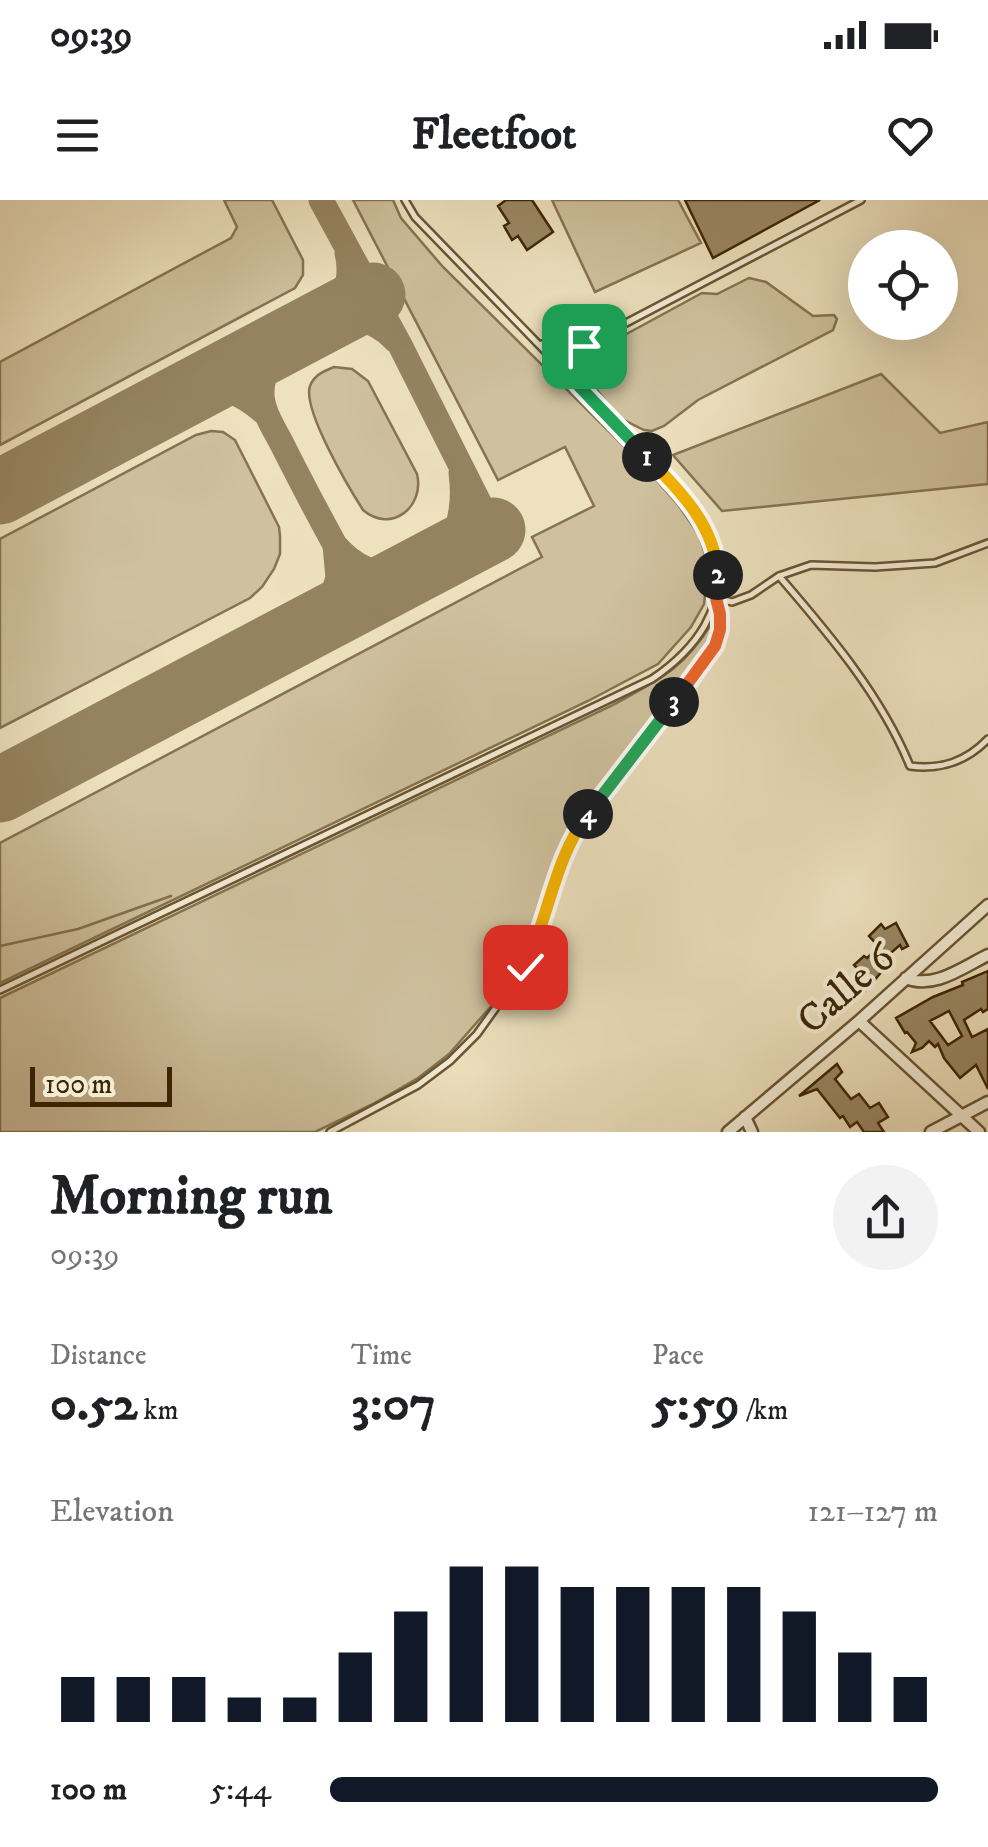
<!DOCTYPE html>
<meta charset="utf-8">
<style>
:root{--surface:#fff;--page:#f2f2f2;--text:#202124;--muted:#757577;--accent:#111827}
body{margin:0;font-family:"IM FELL DW Pica",serif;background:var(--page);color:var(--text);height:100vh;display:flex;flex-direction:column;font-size:38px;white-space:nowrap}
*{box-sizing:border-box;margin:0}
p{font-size:32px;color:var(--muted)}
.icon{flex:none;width:55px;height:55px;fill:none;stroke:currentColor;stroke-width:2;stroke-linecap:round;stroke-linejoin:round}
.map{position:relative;height:932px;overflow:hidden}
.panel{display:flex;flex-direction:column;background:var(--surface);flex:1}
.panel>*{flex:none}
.fabs{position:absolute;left:848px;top:30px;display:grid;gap:20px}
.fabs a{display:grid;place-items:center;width:110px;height:110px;border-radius:50%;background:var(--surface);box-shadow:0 10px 40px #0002;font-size:50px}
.scale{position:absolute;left:30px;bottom:25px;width:142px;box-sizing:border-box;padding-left:10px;border:5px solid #3d2503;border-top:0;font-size:28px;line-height:35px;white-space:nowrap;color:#3d2503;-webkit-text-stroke:8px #f3ecd5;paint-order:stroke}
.pin{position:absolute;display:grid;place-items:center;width:85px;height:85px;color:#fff;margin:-42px;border-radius:20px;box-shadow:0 5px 15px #0006}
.km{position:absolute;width:50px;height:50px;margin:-25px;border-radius:50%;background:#222;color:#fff;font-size:28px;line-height:50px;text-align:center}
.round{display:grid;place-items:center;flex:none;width:105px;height:105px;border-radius:52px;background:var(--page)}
.head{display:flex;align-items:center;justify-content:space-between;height:170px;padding:0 50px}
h1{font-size:55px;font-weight:700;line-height:75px}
.stats{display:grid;grid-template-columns:repeat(3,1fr);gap:15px;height:170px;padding:10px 50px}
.stats div{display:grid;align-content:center}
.stats b{font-size:50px;font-weight:700}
.stats small{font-size:28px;font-weight:400}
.stats p{font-size:28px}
.chart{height:280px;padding:20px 50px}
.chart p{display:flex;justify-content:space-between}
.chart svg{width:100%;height:180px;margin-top:10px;stroke:var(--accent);stroke-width:6}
ul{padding:0 50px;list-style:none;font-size:32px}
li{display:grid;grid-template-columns:160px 120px 1fr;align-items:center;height:75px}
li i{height:25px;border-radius:12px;background:var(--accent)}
.status{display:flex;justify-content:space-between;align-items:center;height:70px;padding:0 50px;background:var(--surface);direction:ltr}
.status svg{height:28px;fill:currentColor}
header{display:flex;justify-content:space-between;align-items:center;height:130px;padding:0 50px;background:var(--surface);font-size:45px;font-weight:700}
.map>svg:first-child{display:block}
.green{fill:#cfc19e;stroke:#867350;stroke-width:2.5}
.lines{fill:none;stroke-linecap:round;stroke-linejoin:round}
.stream{stroke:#836f4d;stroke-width:2.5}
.taxiway{stroke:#958360;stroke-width:25}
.runway{stroke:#958360;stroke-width:65}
.building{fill:#998764;stroke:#3d2503;stroke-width:2.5;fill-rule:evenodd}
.lane-casing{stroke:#695432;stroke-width:10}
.street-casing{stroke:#695432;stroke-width:15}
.lane{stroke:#f3ecd5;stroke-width:5}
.street{stroke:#f3ecd5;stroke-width:10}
.split-1-casing{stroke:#fff;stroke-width:20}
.split-2-casing{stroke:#fff;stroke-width:20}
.split-3-casing{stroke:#fff;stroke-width:20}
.split-4-casing{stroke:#fff;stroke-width:20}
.split-5-casing{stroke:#fff;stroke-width:20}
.split-1{stroke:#22a559;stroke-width:12}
.split-2{stroke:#f5b400;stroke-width:12}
.split-3{stroke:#f0652b;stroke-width:12}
.split-4{stroke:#22a559;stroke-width:12}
.split-5{stroke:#f5b400;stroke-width:12}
.labels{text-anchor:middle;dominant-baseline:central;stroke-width:8;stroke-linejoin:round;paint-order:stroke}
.street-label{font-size:40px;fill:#3d2503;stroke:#f3ecd5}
</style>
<div class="status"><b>09:39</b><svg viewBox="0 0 49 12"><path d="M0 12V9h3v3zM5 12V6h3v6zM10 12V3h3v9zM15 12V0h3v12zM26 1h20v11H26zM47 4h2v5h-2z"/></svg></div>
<header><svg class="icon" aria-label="menu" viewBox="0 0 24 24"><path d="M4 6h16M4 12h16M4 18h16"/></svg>Fleetfoot<svg class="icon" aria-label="heart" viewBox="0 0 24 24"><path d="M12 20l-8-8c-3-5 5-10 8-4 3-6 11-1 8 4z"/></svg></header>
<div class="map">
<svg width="988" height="932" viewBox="0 0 988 932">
<rect width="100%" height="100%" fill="#ede1be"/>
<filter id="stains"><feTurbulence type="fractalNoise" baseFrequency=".002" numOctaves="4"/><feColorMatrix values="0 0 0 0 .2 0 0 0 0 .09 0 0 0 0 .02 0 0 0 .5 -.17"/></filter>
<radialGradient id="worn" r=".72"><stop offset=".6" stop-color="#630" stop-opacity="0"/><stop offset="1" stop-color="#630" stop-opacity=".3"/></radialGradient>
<!-- green -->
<path class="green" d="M224 0H272L303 60V75L295 88 0 245V162L231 38 237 27Z
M353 0H393L401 18 443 67 646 268 679 306 699 335 705 354 707 379 704 404 691 427 658 464 588 501 0 783V643L542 357 532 337 594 306 565 247 498 280Z
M552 0H678L701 43 595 92Z
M749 78 766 82 813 116 834 115 837 119 833 130 698 200 664 226 652 231 644 230 618 217 590 181 586 171 592 156 610 143 702 93 717 94Z
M334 167 352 169 368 181 417 274C425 307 391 334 363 310 349 288 302 209 310 186 314 175 324 171 334 167Z
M881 174 940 233 988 222V284L722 311 673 255Z
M211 231 223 232 235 240 279 327 280 336V354L274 369 262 387 250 398 0 528V339L196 235Z
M712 423 714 430 708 444 695 464 584 609 572 629 560 658 543 711 525 753 501 795 449 854 418 878 373 904 315 932H0V798L611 506C658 480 682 471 712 423Z"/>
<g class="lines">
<!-- stream -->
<path class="stream" d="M0 746 78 729 171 696"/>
<!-- taxiway -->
<path class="taxiway" d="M321 0 401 147 493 330
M317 125C345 113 374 117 395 140
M316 126C340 104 355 87 347 53
M290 140C274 154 261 172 262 195 263 213 275 230 283 246 300 280 317 312 335 345
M185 194C222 184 239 190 267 215
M444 356C461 330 465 303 461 273
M325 418 338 378 335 345C357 370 373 373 405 376"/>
<!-- runway -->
<path class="runway" d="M0 292 373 95
M0 590 493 330"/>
</g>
<!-- building -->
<path class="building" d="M506 0H532L553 32 527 50 518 36 512 40 504 26 509 23 498 6Z
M685 0H820L713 58Z
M896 723 908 746 902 749 900 745 886 757 887 758 880 765 884 769 865 791 856 782 863 774 854 765 864 756 867 758 879 747 869 736 881 724 885 729Z
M988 771V809L983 812 981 809 964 820 972 837 988 829V889L976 865 960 878 944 858 938 844 935 847 929 841 922 848 912 852 916 843 907 832 905 833 896 818 933 797 963 785 962 782ZM949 811 962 836 948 845 930 821Z
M837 864 842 872 835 879 851 899 859 894 870 908 879 903 888 917 878 923 884 932H864L857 922 850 927 843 916 840 918 817 889 799 896Z"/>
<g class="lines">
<!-- lane casing -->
<g class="lane-casing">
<path id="lane" d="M542 144 564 147 584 145
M578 183 575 166 584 145 861 0
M779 376C829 434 881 495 910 566 941 570 966 562 988 539
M716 398 732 402 751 395 779 376 811 365 875 367 935 363 988 343
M0 790 652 479C695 450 729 407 715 351 702 299 618 227 580 187 525 130 470 74 415 17L405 0
M330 932 418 885 450 861 477 834 525 767 534 748 561 665 581 623 715 446C720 430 721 417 716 401"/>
</g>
<!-- street casing -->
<g class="street-casing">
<path id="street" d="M906 778C934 790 963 767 988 755
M859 821 979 932
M745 917 752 932
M728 932 859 821 988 705
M931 932 988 902"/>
</g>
<!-- lane -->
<use href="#lane" class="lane"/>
<!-- street -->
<use href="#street" class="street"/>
</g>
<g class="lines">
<!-- split-1 casing -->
<g class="split-1-casing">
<path id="split-1" d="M584 146 575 166 579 186 647 257"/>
</g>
<!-- split-2 casing -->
<g class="split-2-casing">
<path id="split-2" d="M647 257C680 291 715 325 718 375"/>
</g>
<!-- split-3 casing -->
<g class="split-3-casing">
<path id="split-3" d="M674 502 715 446 720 430V414L716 398 718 375"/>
</g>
<!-- split-4 casing -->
<g class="split-4-casing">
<path id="split-4" d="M588 614 674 502"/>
</g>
<!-- split-5 casing -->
<g class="split-5-casing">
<path id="split-5" d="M525 767C549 717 554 659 588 614"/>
</g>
<!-- split-1 -->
<use href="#split-1" class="split-1"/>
<!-- split-2 -->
<use href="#split-2" class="split-2"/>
<!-- split-3 -->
<use href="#split-3" class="split-3"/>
<!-- split-4 -->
<use href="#split-4" class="split-4"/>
<!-- split-5 -->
<use href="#split-5" class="split-5"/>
</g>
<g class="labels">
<!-- street labels -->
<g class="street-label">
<text transform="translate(847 790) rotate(-41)">Calle 6</text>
</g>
</g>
<rect width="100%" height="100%" filter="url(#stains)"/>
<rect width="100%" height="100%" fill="url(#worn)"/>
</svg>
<div class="fabs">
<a><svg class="icon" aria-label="locate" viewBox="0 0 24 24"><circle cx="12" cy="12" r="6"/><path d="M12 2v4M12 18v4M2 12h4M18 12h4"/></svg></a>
</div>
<div class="scale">100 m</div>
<div class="pin" style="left:584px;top:146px;background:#1e9e55"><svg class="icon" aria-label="arrive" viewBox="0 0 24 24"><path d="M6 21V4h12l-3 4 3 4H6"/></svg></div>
<div class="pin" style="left:525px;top:767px;background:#d93025"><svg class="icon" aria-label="check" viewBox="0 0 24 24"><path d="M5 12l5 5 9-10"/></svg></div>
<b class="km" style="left:647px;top:257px">1</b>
<b class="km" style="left:718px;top:375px">2</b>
<b class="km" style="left:674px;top:502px">3</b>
<b class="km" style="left:588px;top:614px">4</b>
</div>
<section class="panel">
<div class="head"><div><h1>Morning run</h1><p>09:39</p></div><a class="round"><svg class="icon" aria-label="share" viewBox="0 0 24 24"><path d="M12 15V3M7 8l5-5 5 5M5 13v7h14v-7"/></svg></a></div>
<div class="stats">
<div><p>Distance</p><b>0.52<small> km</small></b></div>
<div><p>Time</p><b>3:07</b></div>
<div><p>Pace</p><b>5:59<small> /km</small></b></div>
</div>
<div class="chart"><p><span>Elevation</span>121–127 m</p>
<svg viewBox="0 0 160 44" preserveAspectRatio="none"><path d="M5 44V33M15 44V33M25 44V33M35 44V38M45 44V38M55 44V27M65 44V17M75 44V6M85 44V6M95 44V11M105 44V11M115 44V11M125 44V11M135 44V17M145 44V27M155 44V33"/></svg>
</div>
<ul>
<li><b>100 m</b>5:44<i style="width:100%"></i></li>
</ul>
</section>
